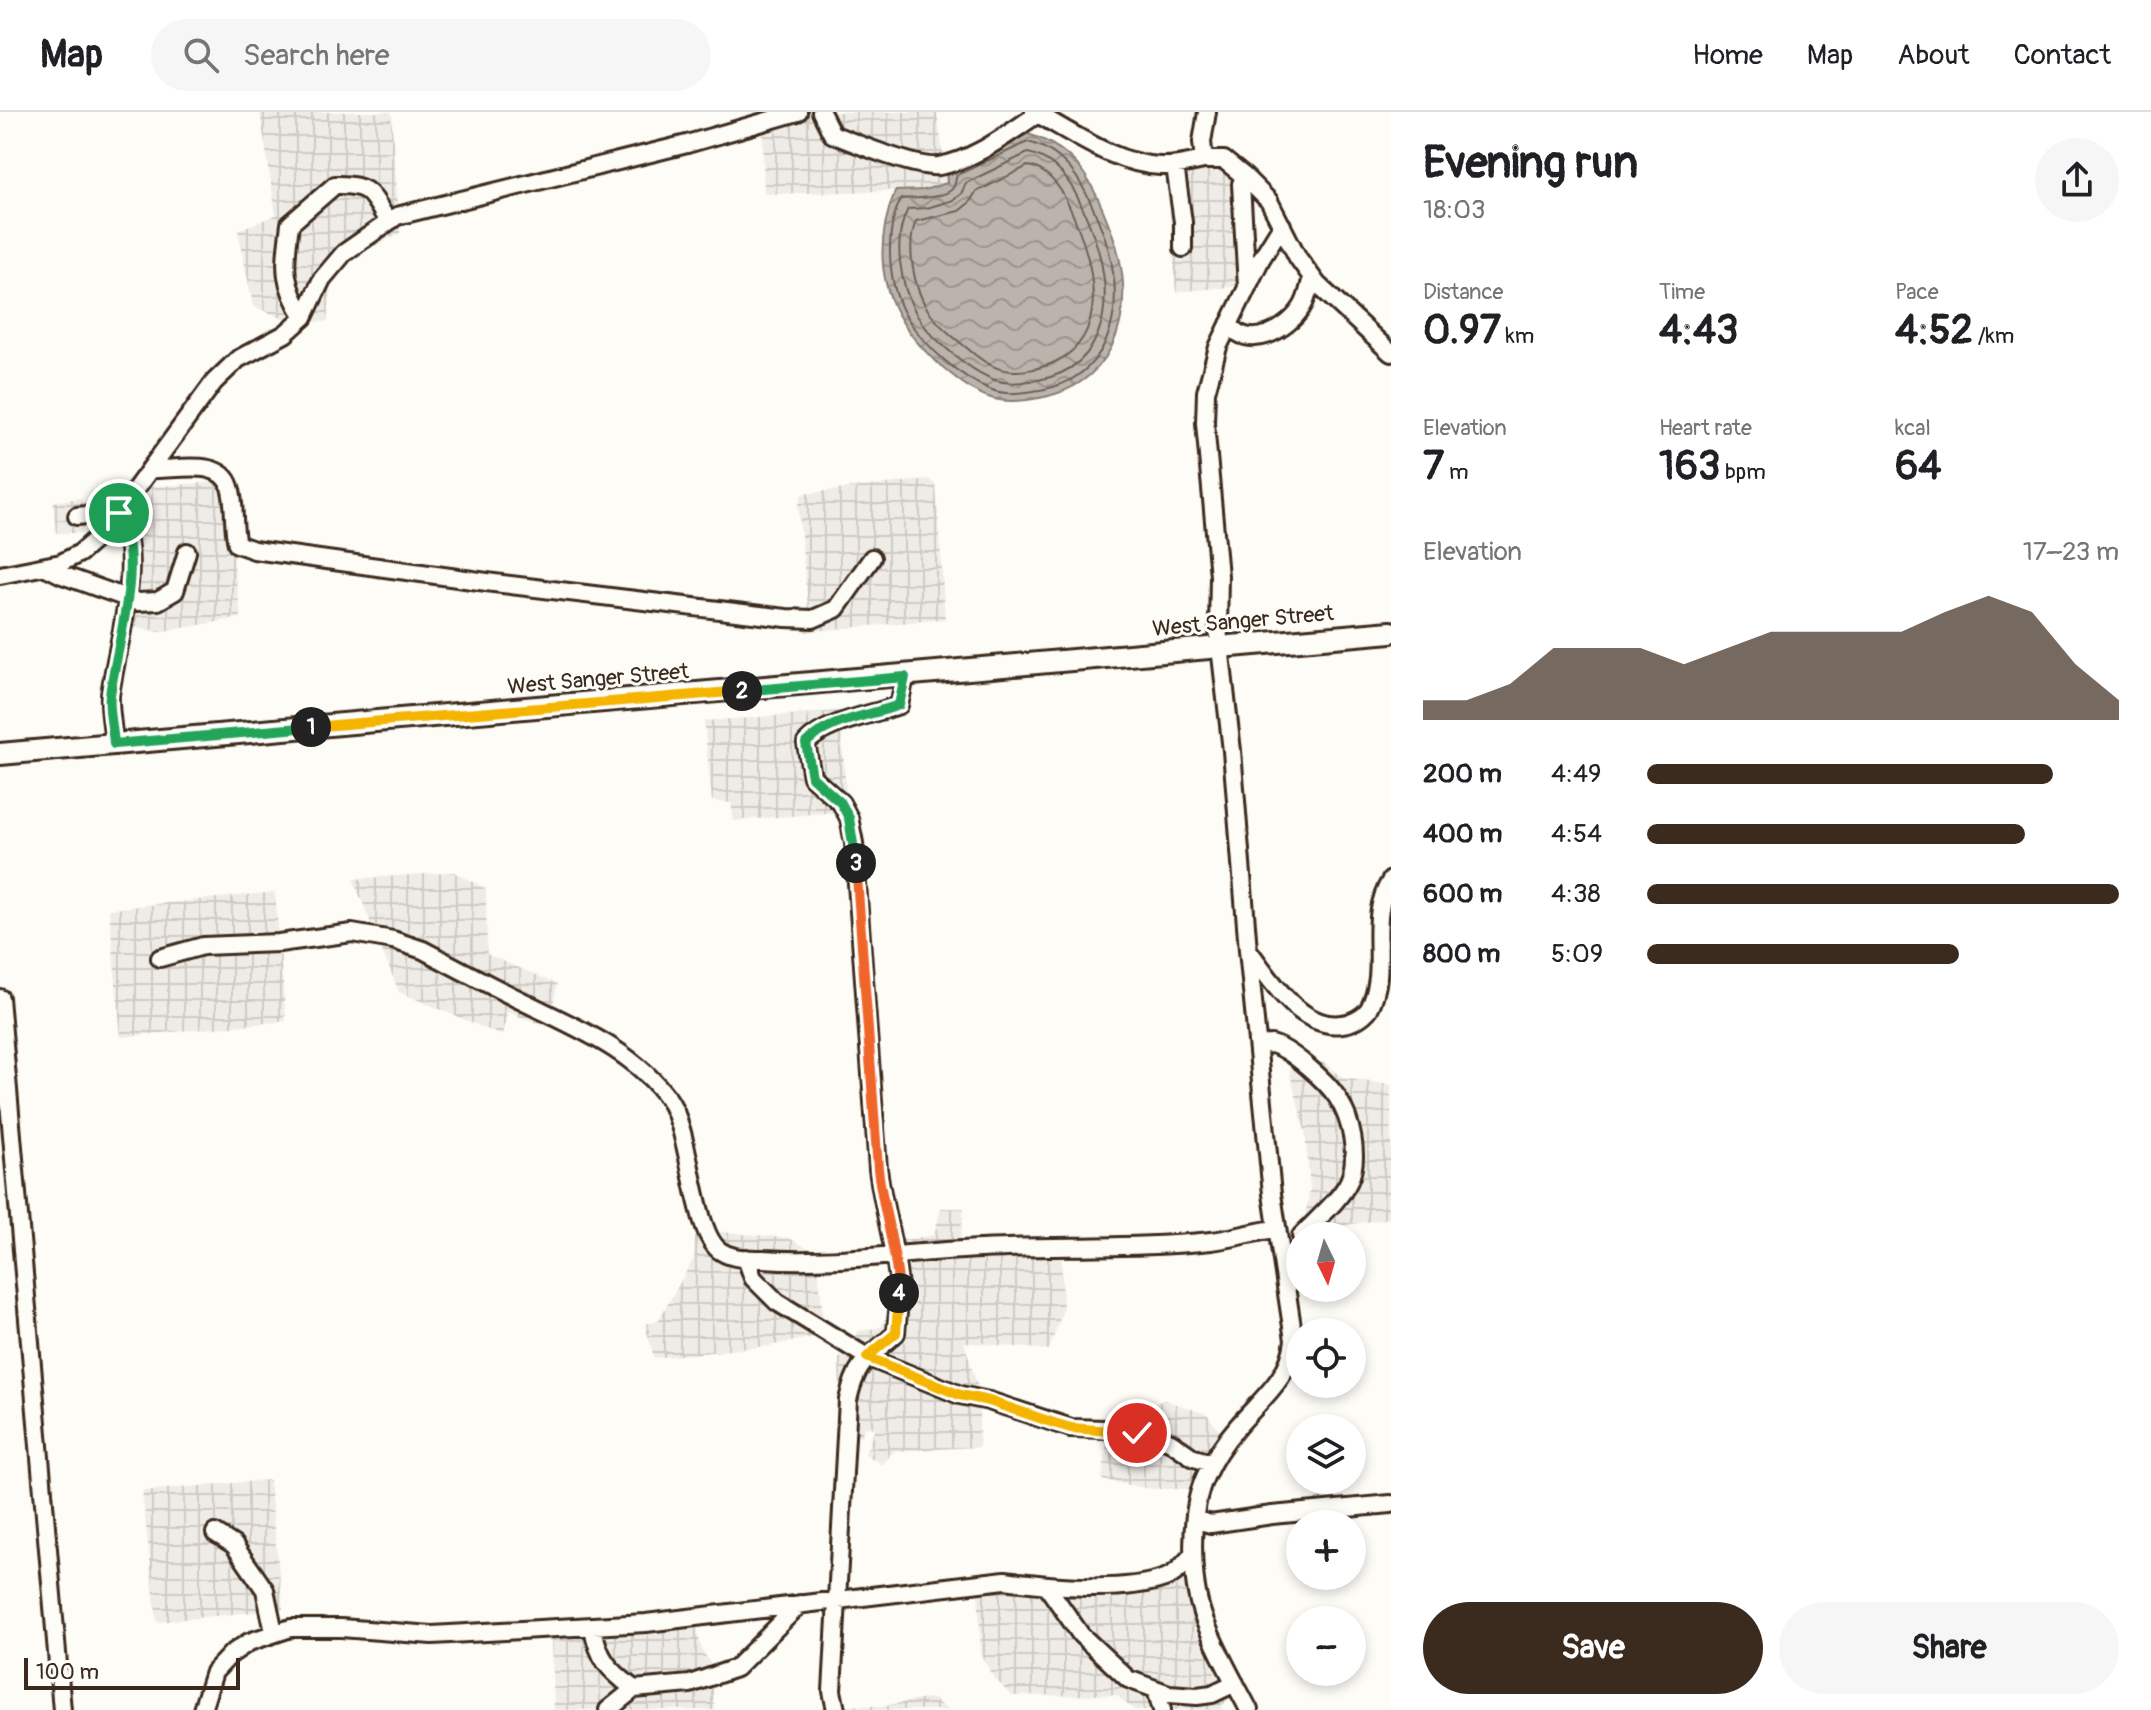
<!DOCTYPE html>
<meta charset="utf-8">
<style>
:root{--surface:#fff;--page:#f6f6f6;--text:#202124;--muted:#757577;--line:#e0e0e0;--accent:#3b2a1e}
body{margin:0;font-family:Pangolin,sans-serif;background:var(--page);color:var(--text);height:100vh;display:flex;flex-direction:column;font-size:30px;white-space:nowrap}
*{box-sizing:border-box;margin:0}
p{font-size:26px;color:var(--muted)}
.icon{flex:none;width:44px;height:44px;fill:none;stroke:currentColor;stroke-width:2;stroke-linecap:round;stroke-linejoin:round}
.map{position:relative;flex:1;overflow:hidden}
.drawer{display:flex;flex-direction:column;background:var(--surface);width:760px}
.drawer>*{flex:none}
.needle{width:52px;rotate:175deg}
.buttons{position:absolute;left:1286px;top:1110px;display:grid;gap:16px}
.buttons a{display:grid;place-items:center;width:80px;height:80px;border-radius:50%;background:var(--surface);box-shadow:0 4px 12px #0003;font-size:40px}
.scale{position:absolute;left:24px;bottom:20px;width:216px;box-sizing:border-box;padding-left:8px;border:4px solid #3b2a1e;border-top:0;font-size:22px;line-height:28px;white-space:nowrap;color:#3b2a1e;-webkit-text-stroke:6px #fdfcf7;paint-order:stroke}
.pin{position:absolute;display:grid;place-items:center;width:68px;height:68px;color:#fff;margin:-34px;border:4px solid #fff;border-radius:50%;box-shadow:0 2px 8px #0007}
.km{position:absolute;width:40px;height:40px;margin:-20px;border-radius:50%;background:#222;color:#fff;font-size:22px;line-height:40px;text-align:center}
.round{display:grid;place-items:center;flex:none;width:84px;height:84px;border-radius:42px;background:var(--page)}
.head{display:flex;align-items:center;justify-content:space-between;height:136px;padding:0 32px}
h1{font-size:44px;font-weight:700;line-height:60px}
.metrics{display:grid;grid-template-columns:repeat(3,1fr);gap:12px;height:136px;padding:8px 32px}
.metrics div{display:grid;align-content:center}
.metrics b{font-size:40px;font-weight:700}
.metrics small{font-size:22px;font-weight:400}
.metrics p{font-size:22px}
.chart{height:224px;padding:16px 32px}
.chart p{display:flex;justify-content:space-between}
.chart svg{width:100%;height:144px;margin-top:8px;fill:var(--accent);opacity:.7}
.button{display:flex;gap:16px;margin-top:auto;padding:16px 32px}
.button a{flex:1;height:92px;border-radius:48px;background:var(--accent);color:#fff;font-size:32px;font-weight:700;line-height:92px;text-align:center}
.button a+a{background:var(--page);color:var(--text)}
ul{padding:0 32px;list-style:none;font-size:26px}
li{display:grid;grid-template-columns:128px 96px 1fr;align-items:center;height:60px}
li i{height:20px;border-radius:10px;background:var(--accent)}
header{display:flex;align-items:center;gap:48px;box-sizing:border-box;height:112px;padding:0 40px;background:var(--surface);border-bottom:2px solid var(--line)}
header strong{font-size:38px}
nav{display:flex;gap:44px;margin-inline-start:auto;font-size:28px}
.search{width:560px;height:72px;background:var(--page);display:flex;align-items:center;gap:20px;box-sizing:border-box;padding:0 28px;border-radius:44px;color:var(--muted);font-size:30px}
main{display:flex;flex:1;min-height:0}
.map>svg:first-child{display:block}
.industrial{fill:url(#industrial-grid)}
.water{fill:url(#water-waves);stroke:#887d74;stroke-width:2}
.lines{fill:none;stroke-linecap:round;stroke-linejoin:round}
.shore{stroke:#6e6157;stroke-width:2}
.minor-casing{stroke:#3b2a1e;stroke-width:22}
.major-casing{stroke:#3b2a1e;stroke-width:26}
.minor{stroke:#fdfcf7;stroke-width:16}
.major{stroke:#fdfcf7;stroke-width:20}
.split-1-casing{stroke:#fff;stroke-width:16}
.split-2-casing{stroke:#fff;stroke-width:16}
.split-3-casing{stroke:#fff;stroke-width:16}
.split-4-casing{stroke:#fff;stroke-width:16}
.split-5-casing{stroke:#fff;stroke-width:16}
.split-1{stroke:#22a559;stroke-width:10}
.split-2{stroke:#f5b400;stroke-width:10}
.split-3{stroke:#22a559;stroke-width:10}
.split-4{stroke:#f0652b;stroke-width:10}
.split-5{stroke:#f5b400;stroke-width:10}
.labels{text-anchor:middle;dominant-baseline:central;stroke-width:6;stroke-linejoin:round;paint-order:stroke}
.street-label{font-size:22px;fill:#3b2a1e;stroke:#fdfcf7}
</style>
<header>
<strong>Map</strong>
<div class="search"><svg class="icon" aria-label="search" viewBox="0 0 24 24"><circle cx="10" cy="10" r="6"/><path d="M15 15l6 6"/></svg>Search here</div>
<nav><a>Home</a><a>Map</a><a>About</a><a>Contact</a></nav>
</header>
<main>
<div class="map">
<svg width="1391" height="1598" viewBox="0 0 1391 1598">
<defs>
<pattern id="industrial-grid" width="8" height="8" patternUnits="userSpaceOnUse" patternTransform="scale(2)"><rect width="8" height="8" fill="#efece7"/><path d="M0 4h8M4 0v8" fill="none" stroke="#cecbc6"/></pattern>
<pattern id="water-waves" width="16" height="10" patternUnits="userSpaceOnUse" patternTransform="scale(2)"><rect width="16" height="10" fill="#bbb4ad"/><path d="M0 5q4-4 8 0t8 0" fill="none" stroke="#99938c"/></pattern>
</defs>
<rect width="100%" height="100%" fill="#fdfcf7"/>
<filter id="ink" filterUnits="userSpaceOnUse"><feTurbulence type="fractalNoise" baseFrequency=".0125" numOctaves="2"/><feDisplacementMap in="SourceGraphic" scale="16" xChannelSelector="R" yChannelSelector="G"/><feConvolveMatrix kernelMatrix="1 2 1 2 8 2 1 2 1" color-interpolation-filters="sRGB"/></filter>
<g filter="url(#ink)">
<!-- industrial -->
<path class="industrial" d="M260 0H391L400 121 350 147 331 175 327 210 284 207 253 194 238 118 276 103Z
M762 0H937L947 71 924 78 764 82Z
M1199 55 1223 57 1248 75 1240 174 1176 180 1167 60Z
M929 367 936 374 945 507 805 520 804 499 808 495 798 394 802 382Z
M234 369 243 441 233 446 241 506 159 520 129 514 134 471 133 394 146 375Z
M79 386 89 394 114 393 97 413H83L82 421H56L53 390Z
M840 599 846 681 852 692 837 700 734 709 731 691 712 689 704 609Z
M455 760 486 777 487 842 557 872 549 915 507 900 503 924 399 880 353 767Z
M275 780 286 909 121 925 109 797Z
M1323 950 1343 966 1391 973V1106L1346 1113 1312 1124 1305 1104 1310 1077 1305 1019 1289 958Z
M941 1096H964L960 1131 1061 1128 1063 1198 1049 1238 964 1230 979 1279V1335L895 1339 882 1352 865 1342 875 1316 864 1315 861 1325 841 1322 839 1247 859 1219 881 1215 887 1203 885 1131 934 1123Z
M720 1120 789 1126 817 1141 823 1208 815 1225 769 1234 654 1246 645 1212 658 1209 694 1146 695 1124Z
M1164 1288 1207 1302 1220 1320 1193 1377H1152L1102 1368 1110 1308Z
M269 1368 283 1497 157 1510 142 1379Z
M1187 1467 1215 1559 1232 1586 1222 1593V1598H1134L1116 1583 1011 1584 990 1561 981 1540 978 1477 1151 1476Z
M696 1512 701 1536 711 1553 715 1598H554L552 1524Z
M931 1586 948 1598H829V1593L883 1594Z"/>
<!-- water -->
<path class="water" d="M1028 22C1079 38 1093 72 1111 118 1138 188 1123 271 1039 286 1024 289 1006 291 991 286 974 281 958 268 945 257 886 209 867 151 895 79L924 78 947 71 946 58Z"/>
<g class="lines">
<!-- shore -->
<path class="shore" d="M1028 30C1071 41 1088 81 1102 118 1127 181 1120 264 1040 278 1025 280 1007 284 992 278 962 267 927 236 909 209 888 178 883 121 901 87 913 86 945 87 953 76 956 72 955 67 957 63Z
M1028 41C1066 49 1081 90 1093 122 1115 180 1111 255 1038 268 1024 270 1009 273 995 268 970 259 930 226 917 203 900 174 892 127 908 97L927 96 953 88 961 82 966 71Z
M1028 54C1057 59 1070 94 1079 118 1095 161 1107 224 1057 249 1041 257 1021 261 1004 258 990 255 977 245 967 236 953 225 938 213 928 198 913 175 906 134 916 109L959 99 969 91 976 80Z"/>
<!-- minor casing -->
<g class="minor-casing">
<path id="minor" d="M821 0 832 22C855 31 917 57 939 54 975 48 1008 21 1038 2
M1034 0C1073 21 1115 52 1160 54 1175 55 1189 51 1204 48
M1207 0 1202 30 1204 48H1224L1245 65 1269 89 1298 146 1317 172 1391 241
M1175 54 1183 110V136
M1245 65 1241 72 1247 175
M304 205C281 169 285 153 290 112L335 73C371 72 371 82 388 110
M1229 212C1248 240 1288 218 1302 195 1308 186 1309 175 1312 165
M150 357C174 359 221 345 230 375 236 393 232 414 237 432L254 438 494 471 786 506 813 507 836 497 872 446
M77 404 98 402 112 410
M46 455 62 463 138 490 158 489 175 479 187 440
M0 463 61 451 80 441 104 420 214 270 238 247 285 222 304 205 322 167 344 141 397 104 687 32 798 0
M114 632C113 616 109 598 110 583 117 530 145 449 119 401
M1249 839C1270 868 1302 918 1342 912 1352 911 1363 905 1369 897 1391 854 1365 808 1391 768
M160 846 203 834 279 831 352 821 393 828 423 838C455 855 487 872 520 888 574 915 633 937 669 988 692 1022 693 1125 722 1140 733 1147 750 1147 763 1147 836 1152 908 1140 981 1137 1058 1133 1135 1137 1211 1129 1233 1127 1254 1119 1277 1117
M0 886 62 1598
M1259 933C1259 933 1270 932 1271 932 1289 935 1327 970 1337 985 1351 1006 1360 1045 1349 1069 1341 1087 1315 1109 1301 1124
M746 1146 753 1166 777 1190 867 1245 960 1283 989 1289 1071 1316 1105 1317 1157 1324 1171 1330 1194 1346 1212 1351
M1196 1408 1211 1412 1272 1403 1391 1392
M215 1421 234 1433 265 1478 274 1520
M1046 1473 1081 1523 1128 1567 1169 1582 1197 1584 1212 1582 1235 1571
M593 1515C598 1547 609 1558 634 1577
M1156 1578 1162 1598
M202 1598 214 1560 231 1542 249 1530 291 1516H341L432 1523 646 1511 1005 1468C1049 1474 1123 1481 1165 1466 1177 1462 1185 1451 1193 1442
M608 1598 634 1577 690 1572 736 1556 800 1492
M836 1598 832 1579 848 1288C857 1248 868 1247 896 1221 897 1206 900 1191 899 1176 896 1136 883 1097 878 1057L854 731 849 706 841 691 812 665 806 631C827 609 869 604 899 593L905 565
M1249 1598C1233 1567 1215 1537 1203 1504 1190 1467 1189 1400 1205 1365 1213 1346 1225 1329 1238 1314 1262 1286 1290 1266 1294 1228L1272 1082 1248 838 1232 639 1218 517 1219 464 1205 311 1206 280 1218 235 1261 147 1282 113"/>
</g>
<!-- major casing -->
<g class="major-casing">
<path id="major" d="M0 642 1391 520"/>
</g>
<!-- minor -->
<use href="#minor" class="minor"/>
<!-- major -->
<use href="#major" class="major"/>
</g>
</g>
<g class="lines" filter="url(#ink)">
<!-- split-1 casing -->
<g class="split-1-casing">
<path id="split-1" d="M119 401C145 449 117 531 110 583 108 598 113 616 114 632L311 615"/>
</g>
<!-- split-2 casing -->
<g class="split-2-casing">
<path id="split-2" d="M311 615 742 579"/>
</g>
<!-- split-3 casing -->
<g class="split-3-casing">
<path id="split-3" d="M742 579 905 565 899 593C869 604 828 608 806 631L812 665 841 691 849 706 856 751"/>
</g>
<!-- split-4 casing -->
<g class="split-4-casing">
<path id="split-4" d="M856 751 878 1057C883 1099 897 1139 899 1181"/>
</g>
<!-- split-5 casing -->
<g class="split-5-casing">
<path id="split-5" d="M899 1181 896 1221 867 1245 960 1283 989 1289 1054 1311 1071 1316 1137 1321"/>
</g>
<!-- split-1 -->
<use href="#split-1" class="split-1"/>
<!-- split-2 -->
<use href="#split-2" class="split-2"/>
<!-- split-3 -->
<use href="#split-3" class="split-3"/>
<!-- split-4 -->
<use href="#split-4" class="split-4"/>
<!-- split-5 -->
<use href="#split-5" class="split-5"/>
</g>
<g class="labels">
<!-- street labels -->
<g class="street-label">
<text transform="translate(1243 509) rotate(-5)">West Sanger Street</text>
<text transform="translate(598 567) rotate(-5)">West Sanger Street</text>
</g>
</g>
</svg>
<div class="buttons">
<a><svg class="needle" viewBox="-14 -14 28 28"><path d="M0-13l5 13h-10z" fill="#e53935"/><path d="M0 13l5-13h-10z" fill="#757577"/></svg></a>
<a><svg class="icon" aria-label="locate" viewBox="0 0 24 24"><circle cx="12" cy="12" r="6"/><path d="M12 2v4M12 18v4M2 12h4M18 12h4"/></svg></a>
<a><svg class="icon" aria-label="layers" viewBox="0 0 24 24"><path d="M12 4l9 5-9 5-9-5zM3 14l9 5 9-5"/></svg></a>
<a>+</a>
<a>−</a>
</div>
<div class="scale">100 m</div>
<div class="pin" style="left:119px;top:401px;background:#1e9e55"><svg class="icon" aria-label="arrive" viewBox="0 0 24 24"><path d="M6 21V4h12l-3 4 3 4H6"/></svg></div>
<div class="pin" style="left:1137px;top:1321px;background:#d93025"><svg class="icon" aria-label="check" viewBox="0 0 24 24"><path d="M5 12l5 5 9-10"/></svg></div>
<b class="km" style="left:311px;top:615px">1</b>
<b class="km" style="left:742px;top:579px">2</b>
<b class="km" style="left:856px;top:751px">3</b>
<b class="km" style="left:899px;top:1181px">4</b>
</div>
<section class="drawer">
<div class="head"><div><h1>Evening run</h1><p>18:03</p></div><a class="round"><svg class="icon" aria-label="share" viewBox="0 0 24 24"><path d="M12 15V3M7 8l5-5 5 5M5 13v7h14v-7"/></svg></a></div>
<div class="metrics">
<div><p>Distance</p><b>0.97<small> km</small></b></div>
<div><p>Time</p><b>4:43</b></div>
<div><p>Pace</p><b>4:52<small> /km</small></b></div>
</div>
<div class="metrics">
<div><p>Elevation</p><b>7<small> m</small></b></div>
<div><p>Heart rate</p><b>163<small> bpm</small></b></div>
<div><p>kcal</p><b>64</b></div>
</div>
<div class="chart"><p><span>Elevation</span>17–23 m</p>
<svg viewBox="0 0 160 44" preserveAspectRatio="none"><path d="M0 44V38L10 38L20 33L30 22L40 22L50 22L60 27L70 22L80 17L90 17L100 17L110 17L120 11L130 6L140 11L150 27L160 38V44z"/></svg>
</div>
<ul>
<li><b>200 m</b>4:49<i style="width:86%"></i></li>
<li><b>400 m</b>4:54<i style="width:80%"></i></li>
<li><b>600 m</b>4:38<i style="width:100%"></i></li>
<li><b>800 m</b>5:09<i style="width:66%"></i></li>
</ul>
<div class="button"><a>Save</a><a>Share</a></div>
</section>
</main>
